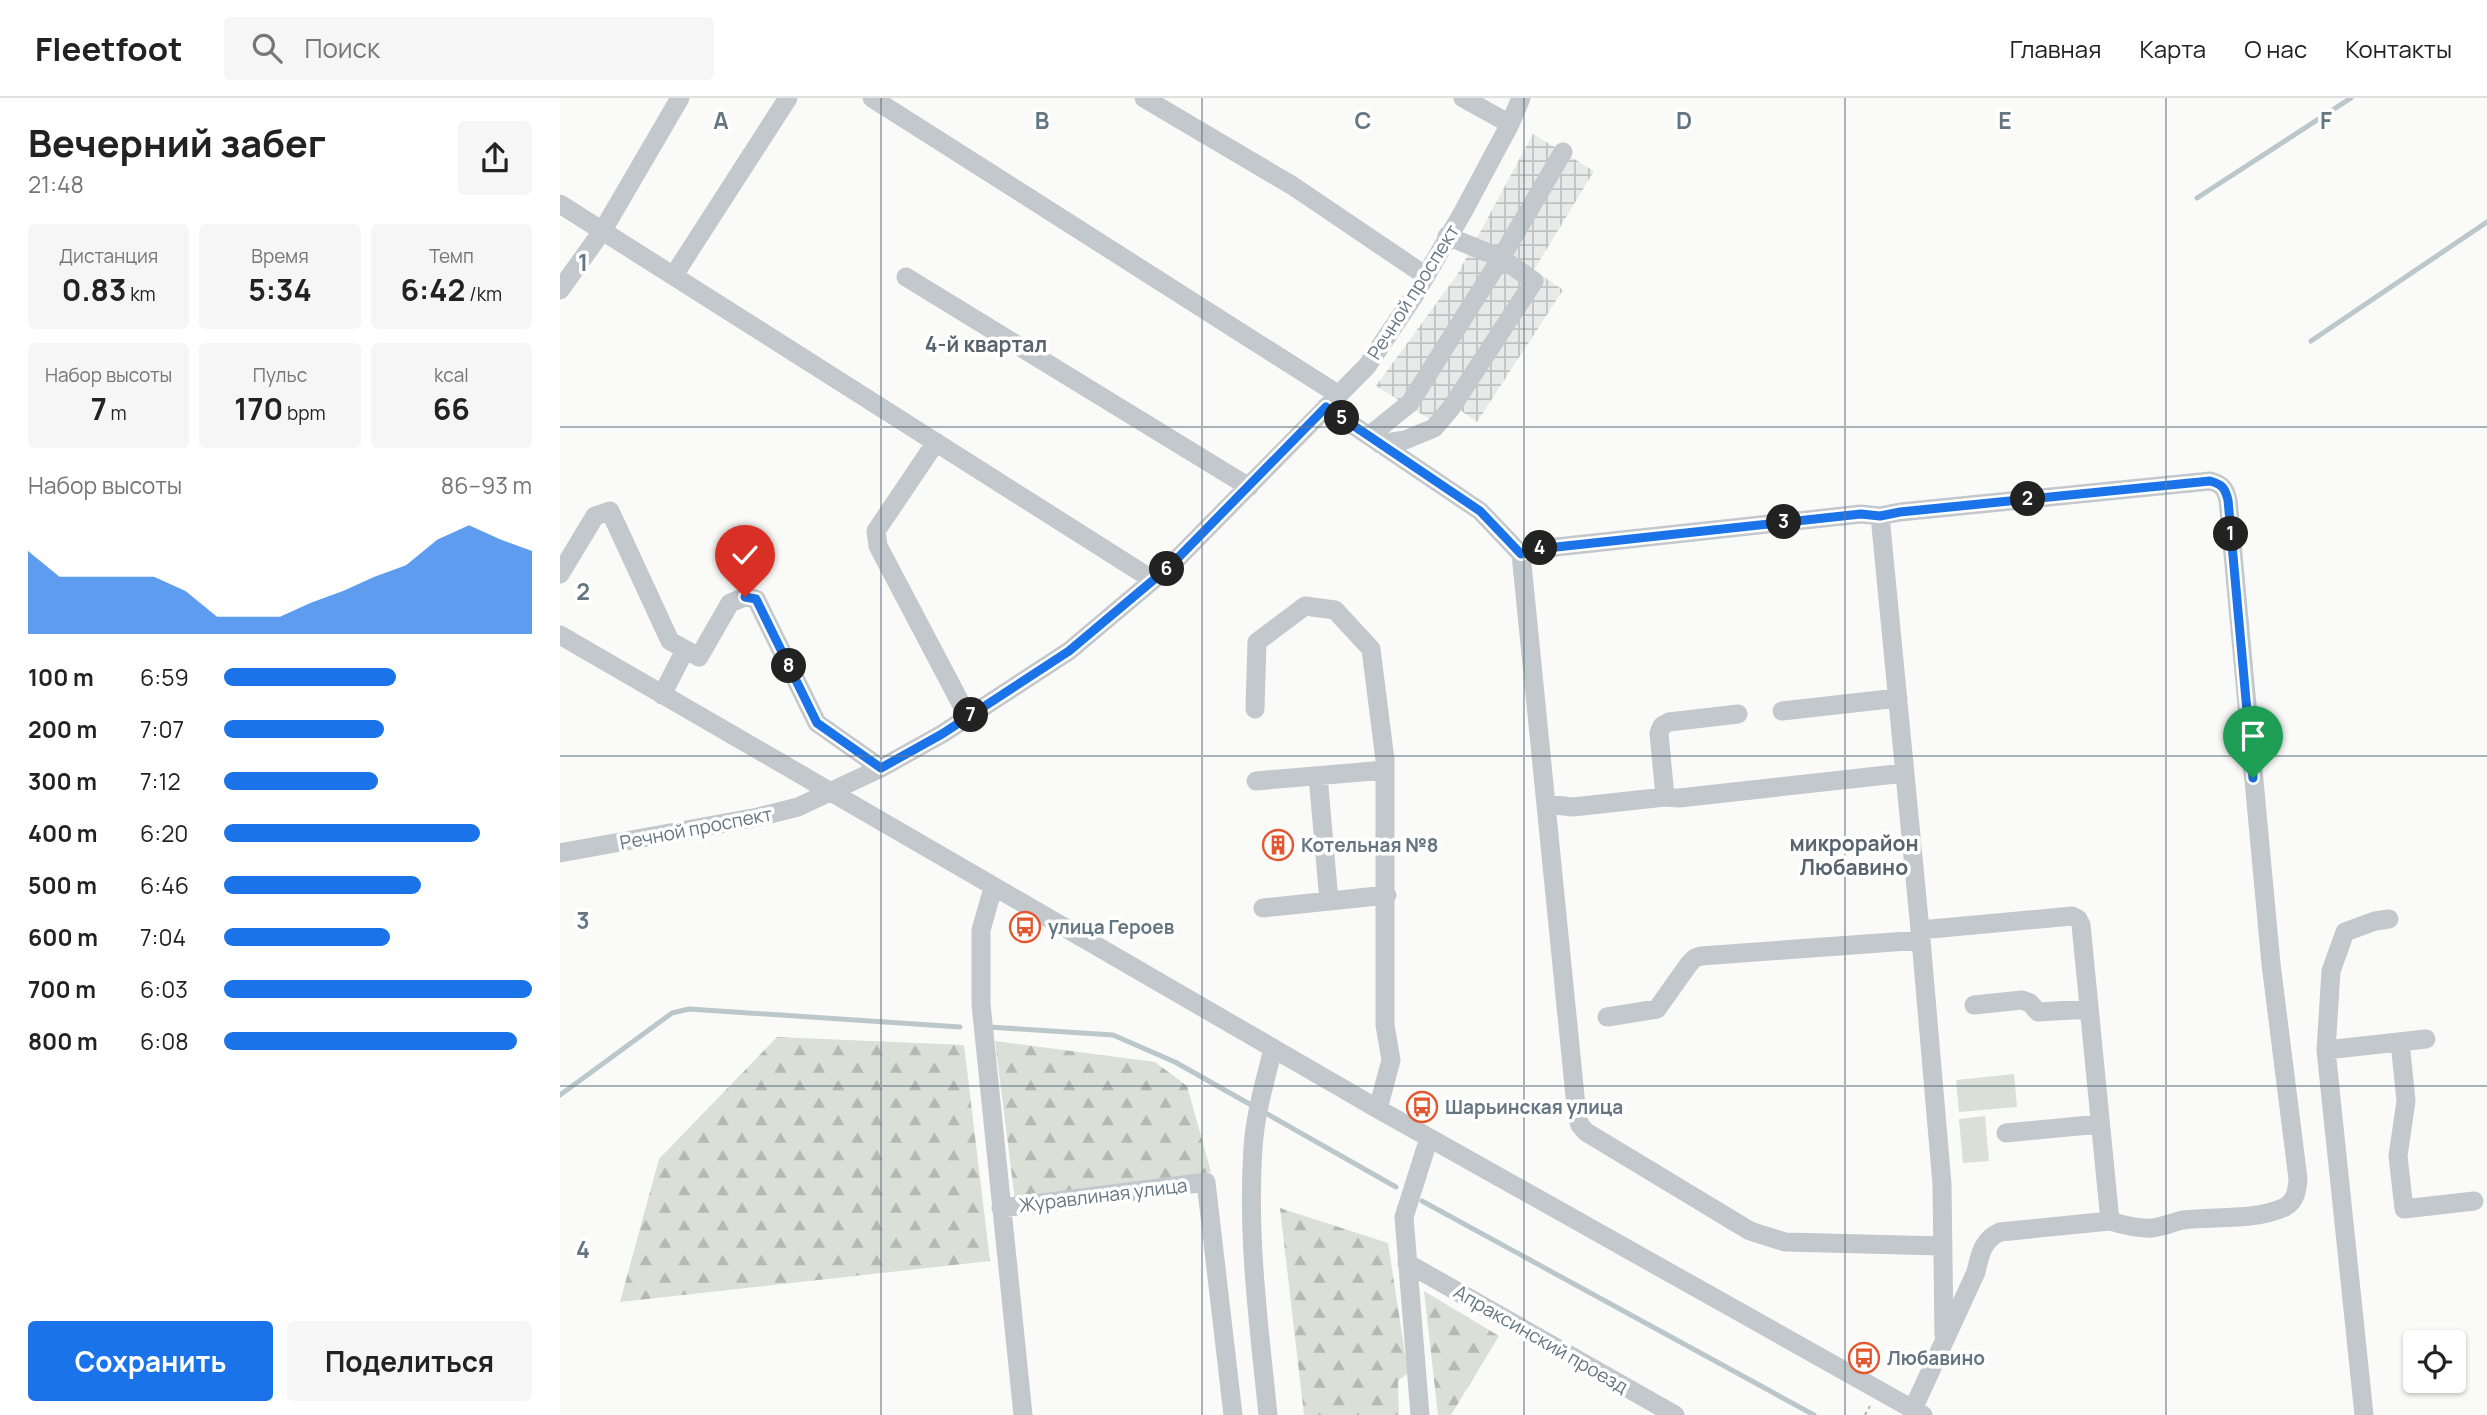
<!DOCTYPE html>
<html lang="ru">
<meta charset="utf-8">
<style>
:root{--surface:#fff;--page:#f6f6f6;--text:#222;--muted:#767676;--line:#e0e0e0;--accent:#1a73e8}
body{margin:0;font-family:Manrope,sans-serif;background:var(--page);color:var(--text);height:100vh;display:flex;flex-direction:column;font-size:26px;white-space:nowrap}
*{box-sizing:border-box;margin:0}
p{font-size:23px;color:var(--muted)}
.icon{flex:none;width:38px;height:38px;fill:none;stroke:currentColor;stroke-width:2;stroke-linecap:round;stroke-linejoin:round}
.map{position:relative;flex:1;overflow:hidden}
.details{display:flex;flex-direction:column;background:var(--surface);width:560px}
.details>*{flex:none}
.fabs{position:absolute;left:1843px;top:1232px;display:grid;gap:14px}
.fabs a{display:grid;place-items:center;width:63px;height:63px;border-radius:7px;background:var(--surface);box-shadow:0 2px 5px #0004;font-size:35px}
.pin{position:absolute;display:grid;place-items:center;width:60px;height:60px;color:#fff;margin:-72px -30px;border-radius:50% 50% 50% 0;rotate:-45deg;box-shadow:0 0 7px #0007}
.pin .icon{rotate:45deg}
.km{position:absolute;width:35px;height:35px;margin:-18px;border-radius:50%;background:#222;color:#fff;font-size:19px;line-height:35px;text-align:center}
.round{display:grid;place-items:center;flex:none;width:74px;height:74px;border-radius:7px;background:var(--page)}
.headline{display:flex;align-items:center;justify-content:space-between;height:119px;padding:0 28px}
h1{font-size:38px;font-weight:700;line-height:52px}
.metrics{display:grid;grid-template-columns:repeat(3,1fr);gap:10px;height:119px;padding:7px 28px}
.metrics div{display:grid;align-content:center;border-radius:7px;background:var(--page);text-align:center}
.metrics b{font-size:30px;font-weight:700}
.metrics small{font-size:19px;font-weight:400}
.metrics p{font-size:19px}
.chart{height:196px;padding:14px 28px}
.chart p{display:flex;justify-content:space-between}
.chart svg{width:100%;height:126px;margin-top:7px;fill:var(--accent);opacity:.7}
.primary-button{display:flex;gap:14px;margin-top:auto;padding:14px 28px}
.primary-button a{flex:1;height:80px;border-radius:7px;background:var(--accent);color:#fff;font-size:28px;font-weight:700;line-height:80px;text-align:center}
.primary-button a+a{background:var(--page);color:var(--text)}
ul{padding:0 28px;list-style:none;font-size:23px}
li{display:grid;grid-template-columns:112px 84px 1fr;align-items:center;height:52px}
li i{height:18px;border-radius:9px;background:var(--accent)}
header{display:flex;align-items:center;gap:42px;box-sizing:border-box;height:98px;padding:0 35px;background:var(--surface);border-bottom:2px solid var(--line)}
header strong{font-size:33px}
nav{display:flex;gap:38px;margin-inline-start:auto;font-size:24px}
.search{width:490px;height:63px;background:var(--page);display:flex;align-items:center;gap:18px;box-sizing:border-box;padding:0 24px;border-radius:7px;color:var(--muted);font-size:26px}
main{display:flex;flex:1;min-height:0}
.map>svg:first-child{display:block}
.industrial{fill:url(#industrial-grid)}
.green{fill:#dadfd7}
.forest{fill:url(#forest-firs)}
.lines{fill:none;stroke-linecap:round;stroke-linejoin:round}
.stream{stroke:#bbc7cb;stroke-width:5}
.path{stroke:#bbbfc2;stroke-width:2.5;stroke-dasharray:3.5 3.5;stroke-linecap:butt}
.minor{stroke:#c3c8cc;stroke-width:19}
.route-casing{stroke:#fff;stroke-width:14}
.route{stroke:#1a73e8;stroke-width:9}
.grid{fill:none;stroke:#657683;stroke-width:2;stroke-opacity:0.55}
.labels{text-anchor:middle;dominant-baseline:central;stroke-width:7;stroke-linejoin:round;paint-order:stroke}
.street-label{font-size:19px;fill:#657683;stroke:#fff}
.poi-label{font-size:19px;font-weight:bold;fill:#657683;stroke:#fff;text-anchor:start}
.neighbourhood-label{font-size:21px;font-weight:bold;fill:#57646e;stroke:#fff}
.grid-label{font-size:23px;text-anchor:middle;font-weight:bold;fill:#657683;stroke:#fff;stroke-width:7;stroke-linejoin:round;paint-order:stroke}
</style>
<header>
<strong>Fleetfoot</strong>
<div class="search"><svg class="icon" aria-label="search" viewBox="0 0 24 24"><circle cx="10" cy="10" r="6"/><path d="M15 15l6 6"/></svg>Поиск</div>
<nav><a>Главная</a><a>Карта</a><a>О нас</a><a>Контакты</a></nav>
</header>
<main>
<section class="details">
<div class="headline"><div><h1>Вечерний забег</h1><p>21:48</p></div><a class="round"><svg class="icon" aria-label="share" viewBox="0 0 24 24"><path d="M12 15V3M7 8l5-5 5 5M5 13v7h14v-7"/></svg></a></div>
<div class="metrics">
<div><p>Дистанция</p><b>0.83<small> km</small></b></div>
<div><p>Время</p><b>5:34</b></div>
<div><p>Темп</p><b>6:42<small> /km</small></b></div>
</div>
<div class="metrics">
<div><p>Набор высоты</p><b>7<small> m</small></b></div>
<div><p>Пульс</p><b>170<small> bpm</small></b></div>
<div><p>kcal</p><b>66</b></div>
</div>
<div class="chart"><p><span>Набор высоты</span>86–93 m</p>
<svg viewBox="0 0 160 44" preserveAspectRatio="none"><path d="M0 44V15L10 24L20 24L30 24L40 24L50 29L60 38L70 38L80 38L90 33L100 29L110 24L120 20L130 11L140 6L150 11L160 15V44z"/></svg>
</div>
<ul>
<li><b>100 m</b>6:59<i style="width:56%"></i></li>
<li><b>200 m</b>7:07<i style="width:52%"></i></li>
<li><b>300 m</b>7:12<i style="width:50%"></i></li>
<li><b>400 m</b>6:20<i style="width:83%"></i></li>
<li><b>500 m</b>6:46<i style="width:64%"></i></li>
<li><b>600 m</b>7:04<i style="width:54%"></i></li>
<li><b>700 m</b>6:03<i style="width:100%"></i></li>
<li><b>800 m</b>6:08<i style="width:95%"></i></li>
</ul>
<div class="primary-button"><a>Сохранить</a><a>Поделиться</a></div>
</section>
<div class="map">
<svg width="1927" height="1317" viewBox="0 0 1927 1317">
<defs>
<pattern id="industrial-grid" width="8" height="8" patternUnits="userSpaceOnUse" patternTransform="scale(1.75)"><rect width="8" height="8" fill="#e8e9e9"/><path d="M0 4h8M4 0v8" fill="none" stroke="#c0c1c2"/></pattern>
<pattern id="forest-firs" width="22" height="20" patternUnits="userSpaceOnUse" patternTransform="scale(1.75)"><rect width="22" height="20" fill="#dadfd7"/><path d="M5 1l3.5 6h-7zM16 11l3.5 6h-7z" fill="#b4b9b4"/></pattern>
</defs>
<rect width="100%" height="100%" fill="#fafaf8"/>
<!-- industrial -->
<path class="industrial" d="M973 36 1034 73 974 172 1003 192 917 324 900 312 884 330 816 288 897 177Z"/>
<!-- green -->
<path class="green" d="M1454 976 1457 1009 1399 1014 1396 982Z
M1425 1018 1429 1063 1403 1065 1399 1021Z"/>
<!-- forest -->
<path class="forest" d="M217 939 404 947 430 1163 60 1204 99 1061Z
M435 943 595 964 627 988 651 1074 455 1102Z
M720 1110 828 1145 848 1275 838 1283 839 1317H744Z
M864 1193 939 1238 891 1317H878Z"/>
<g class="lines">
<!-- stream -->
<path class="stream" d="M1637 100 1791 0
M1751 243 1927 124
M429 929 553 937 615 964 693 1008
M0 997 112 915 129 911 400 929
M702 1013 836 1089
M862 1103 1254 1317"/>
<!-- path -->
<path class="path" d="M1305 1317 1310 1308"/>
<!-- minor -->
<path class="minor" d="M312 0 779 297
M584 0 733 88 866 178
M903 0 950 26
M0 106 593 482
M114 177 228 0
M346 179 689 389
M0 192 43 132 120 0
M766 309 920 413 961 456
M809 338 850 305 941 160 1003 54
M376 344 316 433 318 448 408 619
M820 346 845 342 874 330 891 310 974 183 941 160 887 138
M1320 418 1361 842 1382 1086 1384 1237
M0 476 35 418 50 413 110 543 139 559 170 505 185 499 196 501 257 625 321 670
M0 537 818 1011 1363 1317
M102 597 125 552
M695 611 697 544 745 508 775 512 811 551 825 662V927L831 962 818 1011
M1222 613 1338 600
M758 678 769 803
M696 683 825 672
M1105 699 1099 635 1102 628 1109 624 1178 616
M986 706 1013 709 1105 699 1119 700 1345 675
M0 755 198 719 238 709 321 670 382 636 509 553 610 468 807 268 854 198 903 114 950 26 961 0
M433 790 421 832V906L463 1317
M703 810 827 797
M1360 832 1512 818 1518 821 1521 827 1550 1123
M1414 907 1462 902 1470 905 1478 914 1529 911
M1047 919 1097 911 1129 866 1135 860 1141 858 1361 842
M1840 944 1846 1003 1838 1058 1844 1111 1914 1103
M1766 952 1771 873 1785 834 1815 823 1829 821
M1446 1035 1540 1026
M441 1110 646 1084 673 1317
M847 1165 1115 1317
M1353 1311 1416 1174C1420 1157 1422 1142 1440 1134L1550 1123C1563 1127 1578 1131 1592 1130 1603 1129 1613 1124 1623 1122 1654 1118 1696 1123 1725 1109 1736 1103 1737 1092 1738 1081L1711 866 1668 402C1665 390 1662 386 1650 383L1340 414 1320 418 1301 416 978 451 961 456 1017 1018 1020 1027 1026 1034 1190 1133 1225 1144 1383 1148
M708 1317C699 1228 687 1140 693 1050 695 1017 705 983 713 951
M860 1317 844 1119 869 1040
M1804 1317 1766 952 1866 941"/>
</g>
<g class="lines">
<!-- route casing -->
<g class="route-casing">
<path id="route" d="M185 499 196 501 257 625 321 670 382 636 509 553 610 468 766 309 920 413 961 456 978 451 1301 416 1320 418 1340 414 1650 383C1662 386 1665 390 1668 402L1693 680"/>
</g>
<!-- route -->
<use href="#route" class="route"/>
</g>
<!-- grid -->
<path class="grid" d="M321 0V1317M642 0V1317M964 0V1317M1285 0V1317M1606 0V1317M0 329H1927M0 658H1927M0 988H1927"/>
<!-- icons -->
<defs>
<g id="building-ring" transform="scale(1.575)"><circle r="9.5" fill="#fff" stroke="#e4572e" stroke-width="1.5"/><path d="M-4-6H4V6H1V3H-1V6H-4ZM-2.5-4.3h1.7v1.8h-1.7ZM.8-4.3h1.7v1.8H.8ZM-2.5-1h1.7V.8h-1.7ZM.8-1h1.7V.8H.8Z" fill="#e4572e"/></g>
<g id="bus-ring" transform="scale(1.575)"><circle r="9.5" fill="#fff" stroke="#e4572e" stroke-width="1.5"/><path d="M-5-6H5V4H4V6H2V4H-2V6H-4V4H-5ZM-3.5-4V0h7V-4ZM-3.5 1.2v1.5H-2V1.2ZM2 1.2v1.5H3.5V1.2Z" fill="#e4572e"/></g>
</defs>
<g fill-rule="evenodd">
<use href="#building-ring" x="718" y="747"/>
<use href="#bus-ring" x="465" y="829"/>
<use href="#bus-ring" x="862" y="1009"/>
<use href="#bus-ring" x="1304" y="1260"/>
</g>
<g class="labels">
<!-- street labels -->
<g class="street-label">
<text transform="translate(853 194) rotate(-58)">Речной проспект</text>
<text transform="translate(136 730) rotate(-11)">Речной проспект</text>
<text transform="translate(543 1097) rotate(-7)">Журавлиная улица</text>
<text transform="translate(981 1241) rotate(30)">Апраксинский проезд</text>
</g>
<!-- poi labels -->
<g class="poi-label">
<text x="741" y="747">Котельная №8</text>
<text x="488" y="829">улица Героев</text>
<text x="885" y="1009">Шарьинская улица</text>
<text x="1327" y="1260">Любавино</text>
</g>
<!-- neighbourhood labels -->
<g class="neighbourhood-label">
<text x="426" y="246">4-й квартал</text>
<text x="1294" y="745">микрорайон<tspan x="1294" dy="24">Любавино</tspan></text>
</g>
</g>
<g class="grid-label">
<text x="161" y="31">A</text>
<text x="482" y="31">B</text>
<text x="803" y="31">C</text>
<text x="1124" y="31">D</text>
<text x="1445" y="31">E</text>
<text x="1766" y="31">F</text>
<text x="23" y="173">1</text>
<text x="23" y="502">2</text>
<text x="23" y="831">3</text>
<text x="23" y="1160">4</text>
</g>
</svg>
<div class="fabs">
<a><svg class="icon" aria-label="locate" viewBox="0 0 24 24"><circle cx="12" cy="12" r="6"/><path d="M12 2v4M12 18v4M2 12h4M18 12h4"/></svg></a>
</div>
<div class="pin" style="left:1693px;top:680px;background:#1e9e55"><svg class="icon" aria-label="arrive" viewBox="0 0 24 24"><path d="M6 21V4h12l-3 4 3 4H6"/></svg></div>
<div class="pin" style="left:185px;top:499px;background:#d93025"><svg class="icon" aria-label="check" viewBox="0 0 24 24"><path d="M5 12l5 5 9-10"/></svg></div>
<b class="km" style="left:1671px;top:436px">1</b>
<b class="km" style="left:1468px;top:401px">2</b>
<b class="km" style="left:1224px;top:424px">3</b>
<b class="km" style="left:980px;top:450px">4</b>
<b class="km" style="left:782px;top:320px">5</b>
<b class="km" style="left:607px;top:471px">6</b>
<b class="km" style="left:411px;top:617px">7</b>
<b class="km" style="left:229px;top:568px">8</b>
</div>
</main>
